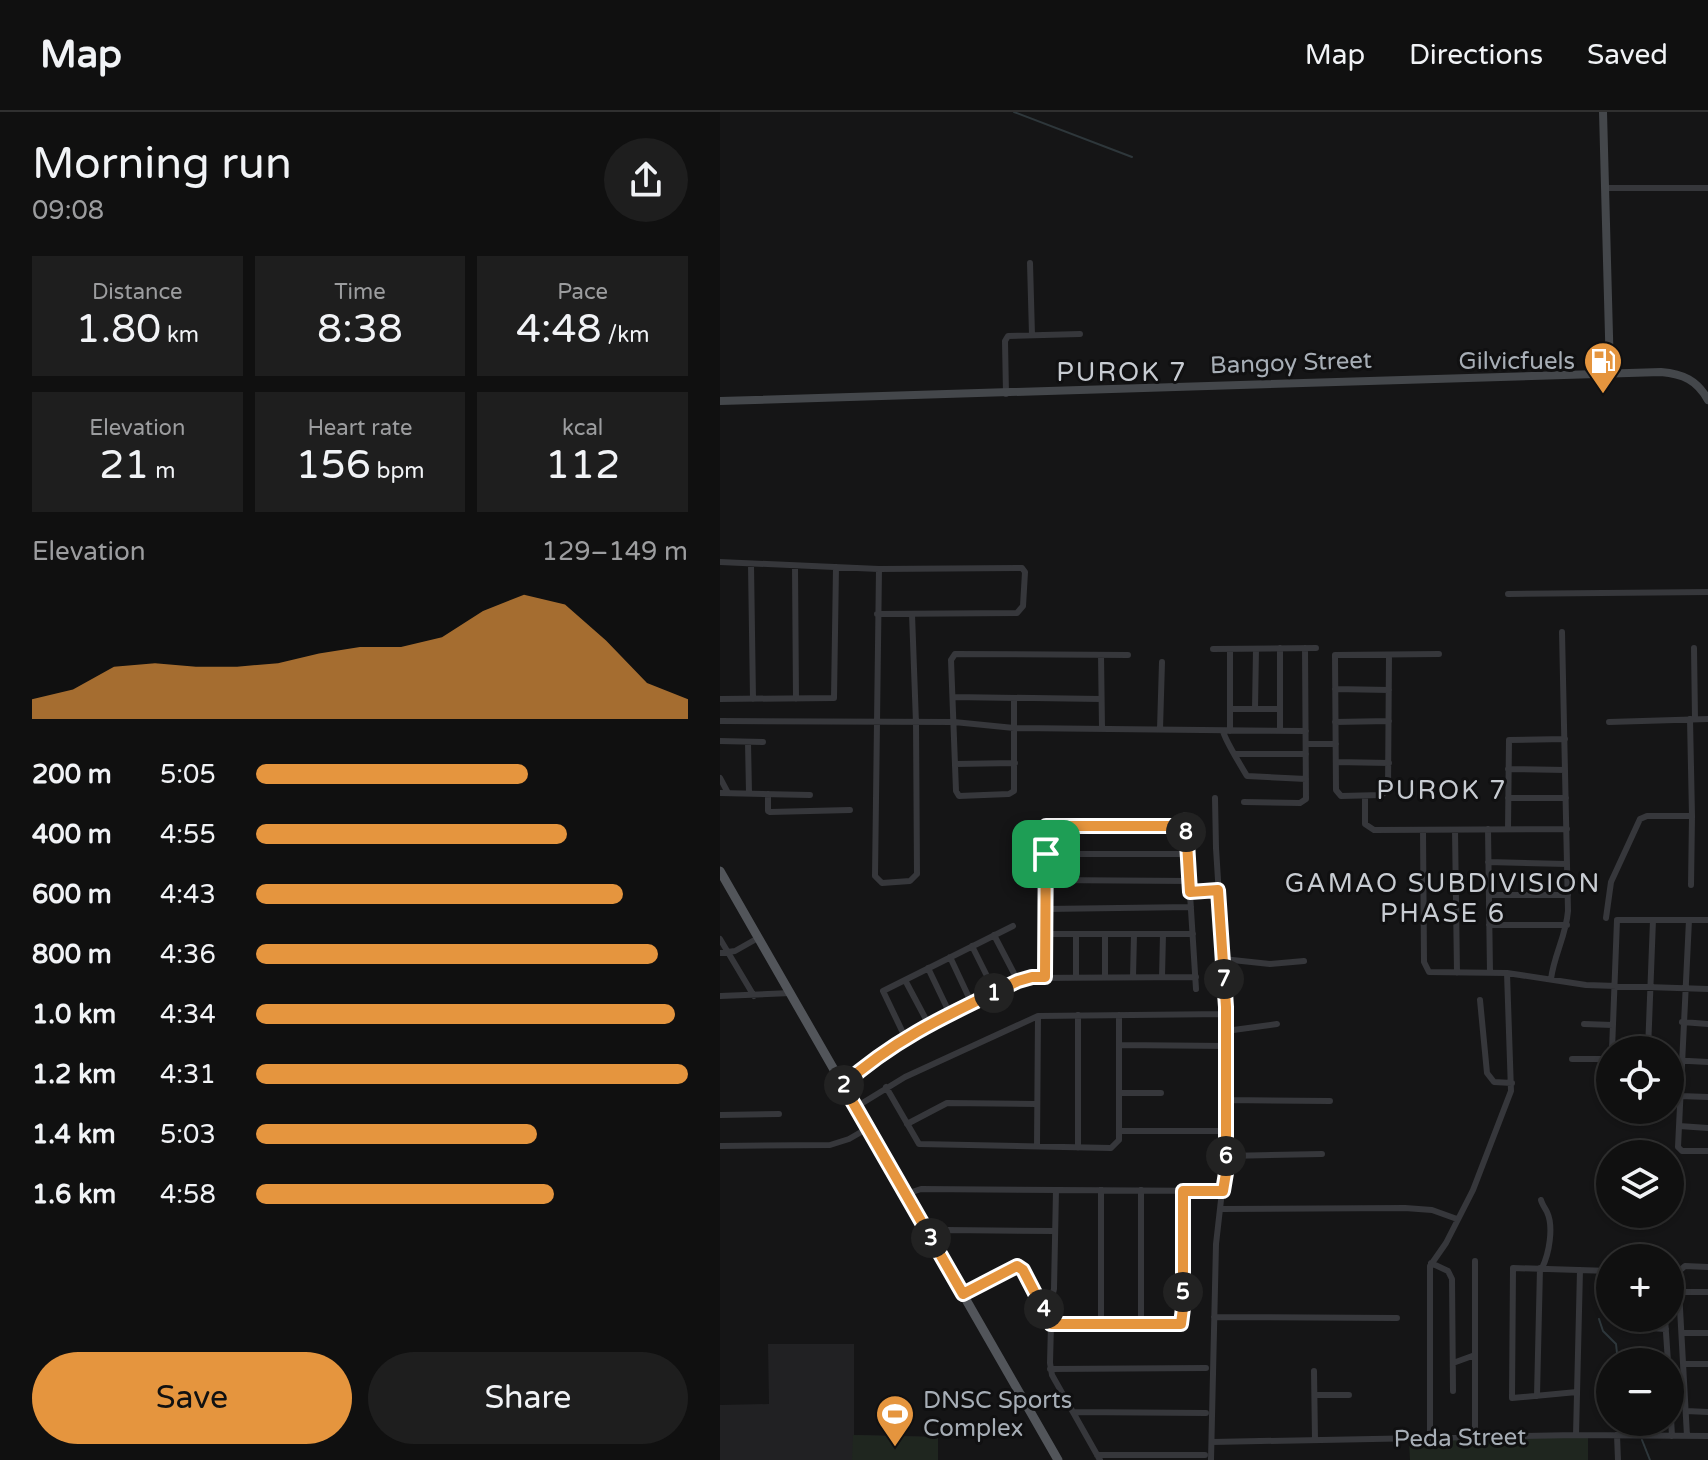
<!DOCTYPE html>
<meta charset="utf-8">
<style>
:root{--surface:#101010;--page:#1e1e1e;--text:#f1f3f6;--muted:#9c9d9f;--line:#303030;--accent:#e5953e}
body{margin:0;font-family:"Varela Round",sans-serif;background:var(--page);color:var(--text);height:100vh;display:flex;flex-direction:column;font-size:30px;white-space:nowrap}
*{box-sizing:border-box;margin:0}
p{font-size:26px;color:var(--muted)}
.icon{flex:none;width:44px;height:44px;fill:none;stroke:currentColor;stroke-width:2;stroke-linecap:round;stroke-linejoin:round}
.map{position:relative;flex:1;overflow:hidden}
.panel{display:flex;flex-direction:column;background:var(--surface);width:720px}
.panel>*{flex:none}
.buttons{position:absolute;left:876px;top:924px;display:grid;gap:16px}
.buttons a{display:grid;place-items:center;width:88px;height:88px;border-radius:50%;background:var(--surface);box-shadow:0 2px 6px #0004,0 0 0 2px var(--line);font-size:40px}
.pin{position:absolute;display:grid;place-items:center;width:68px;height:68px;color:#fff;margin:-34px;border-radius:16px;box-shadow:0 4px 12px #0006}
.km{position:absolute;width:40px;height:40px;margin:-20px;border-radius:50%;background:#222;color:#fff;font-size:22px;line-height:40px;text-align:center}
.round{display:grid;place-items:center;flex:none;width:84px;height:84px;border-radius:42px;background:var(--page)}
.head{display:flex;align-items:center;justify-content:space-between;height:136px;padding:0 32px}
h1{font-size:44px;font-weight:600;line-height:60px}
.stats{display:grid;grid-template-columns:repeat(3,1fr);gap:12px;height:136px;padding:8px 32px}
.stats div{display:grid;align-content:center;border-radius:0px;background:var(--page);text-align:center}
.stats b{font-size:40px;font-weight:600}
.stats small{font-size:22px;font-weight:400}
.stats p{font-size:22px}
.chart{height:224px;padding:16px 32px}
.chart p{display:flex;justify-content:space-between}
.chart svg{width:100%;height:144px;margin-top:8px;fill:var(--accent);opacity:.7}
.action{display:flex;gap:16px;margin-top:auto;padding:16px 32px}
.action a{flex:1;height:92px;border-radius:48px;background:var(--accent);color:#111;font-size:32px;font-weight:600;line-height:92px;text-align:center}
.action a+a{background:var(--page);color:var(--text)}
ul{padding:0 32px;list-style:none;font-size:26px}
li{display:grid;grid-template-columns:128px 96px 1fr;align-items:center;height:60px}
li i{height:20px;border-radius:10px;background:var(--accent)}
header{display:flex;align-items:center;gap:48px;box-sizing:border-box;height:112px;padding:0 40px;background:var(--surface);border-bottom:2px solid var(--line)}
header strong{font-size:38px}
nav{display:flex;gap:44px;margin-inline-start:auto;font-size:28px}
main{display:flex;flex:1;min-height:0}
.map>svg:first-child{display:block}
.built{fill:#212123}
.green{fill:#1f261f}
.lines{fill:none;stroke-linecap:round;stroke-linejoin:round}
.stream{stroke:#2e373b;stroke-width:2}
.street{stroke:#36373b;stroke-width:6}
.secondary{stroke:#44474b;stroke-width:8}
.primary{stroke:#52555a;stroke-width:9}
.route-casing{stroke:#fff;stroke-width:16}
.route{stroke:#e5953e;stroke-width:10}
.labels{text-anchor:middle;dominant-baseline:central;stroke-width:6;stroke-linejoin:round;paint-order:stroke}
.poi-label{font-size:24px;fill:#a7aeb6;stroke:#101011;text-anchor:end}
.street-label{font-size:24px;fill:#a7aeb6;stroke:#101011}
.neighbourhood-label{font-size:26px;letter-spacing:2px;fill:#c8ccd2;stroke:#101011}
</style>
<header>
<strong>Map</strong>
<nav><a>Map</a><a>Directions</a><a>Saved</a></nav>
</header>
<main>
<section class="panel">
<div class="head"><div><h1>Morning run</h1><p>09:08</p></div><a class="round"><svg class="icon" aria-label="share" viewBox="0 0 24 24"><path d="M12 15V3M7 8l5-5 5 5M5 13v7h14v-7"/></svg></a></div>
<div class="stats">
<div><p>Distance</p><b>1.80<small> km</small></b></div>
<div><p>Time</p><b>8:38</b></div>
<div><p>Pace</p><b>4:48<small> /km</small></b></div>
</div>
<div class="stats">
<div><p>Elevation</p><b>21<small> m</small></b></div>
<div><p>Heart rate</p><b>156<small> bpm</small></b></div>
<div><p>kcal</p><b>112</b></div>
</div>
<div class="chart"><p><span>Elevation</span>129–149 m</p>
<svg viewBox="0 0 160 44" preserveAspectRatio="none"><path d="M0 44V38L10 35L20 28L30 27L40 28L50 28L60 27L70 24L80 22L90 22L100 19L110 11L120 6L130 9L140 20L150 33L160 38V44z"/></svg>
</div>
<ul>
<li><b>200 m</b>5:05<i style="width:63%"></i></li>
<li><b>400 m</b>4:55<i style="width:72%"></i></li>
<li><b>600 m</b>4:43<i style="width:85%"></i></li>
<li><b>800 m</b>4:36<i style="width:93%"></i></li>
<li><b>1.0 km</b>4:34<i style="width:97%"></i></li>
<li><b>1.2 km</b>4:31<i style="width:100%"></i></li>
<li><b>1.4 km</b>5:03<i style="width:65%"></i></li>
<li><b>1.6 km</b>4:58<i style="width:69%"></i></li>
</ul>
<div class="action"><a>Save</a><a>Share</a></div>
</section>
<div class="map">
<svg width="988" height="1348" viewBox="0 0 988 1348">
<rect width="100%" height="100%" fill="#151516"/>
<!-- built -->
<path class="built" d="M48 1232H134V1323L218 1325V1348H0V1293L49 1292Z"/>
<!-- green -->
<path class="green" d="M133 1323 218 1325V1348H132Z
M868 1325V1348H690L689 1329Z"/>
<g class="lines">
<!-- stream -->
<path class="stream" d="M294 0 412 45
M879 1207 883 1219 896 1232 898 1250
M918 1310 921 1320
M922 1328 930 1348"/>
<!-- street -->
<path class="street" d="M886 76H988
M310 151 312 223
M286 282 285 229 288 224 360 222
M0 450 159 457 302 456 305 460 303 494 297 501 157 502
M31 453 33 587
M75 455 76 587
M159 457 155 764 162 771 190 769 197 762 196 611 192 502
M788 482 988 480
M974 536 975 607
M493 537 596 536
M510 537V619
M381 543 382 616
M669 543 668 678 661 683 621 684 616 678 615 543 719 542
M615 577 669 578
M233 585 381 587
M294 586V679L289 682 239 684 236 679 231 548 235 542 408 543
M0 587 114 586 116 455
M510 597H560
M535 597 536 537
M0 609 234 610 294 616 586 619
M615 610 669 609
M889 610 988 607
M440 617 442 550
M503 619C505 628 521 654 527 664L586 667
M560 619V536
M0 629 43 630
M28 630 29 681
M586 632H616
M516 642H586
M616 650 669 651
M235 652 295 651
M788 657 845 658
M0 666 8 681
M0 681 90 683
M48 682V699L50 700 130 698
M645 684V712L654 718 847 717
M788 686H846
M524 690 580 691 586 687 585 536
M465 703 476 877
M326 714H466
M768 717 770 861
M788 717 789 628 845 627
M735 718 737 861
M703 719 704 850 709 860 787 861 866 873 988 877
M326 742H468
M768 750 847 752
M326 768 470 769
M971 773 972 704
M470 780 498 778
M769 783H848
M470 784 498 782
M326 797 471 795
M886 806 891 770 920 707 927 704H972L970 607
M969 808 958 1035 962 1039H988
M769 813H847
M326 822H473
M356 822V865
M385 822V865
M274 823 298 869
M0 827 34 884
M252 834 275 880
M0 841 15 839 38 826
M230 845 252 892
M503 847 550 852 584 849
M208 856 230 902
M325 865 326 709
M413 865 414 822
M442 865 443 822
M831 867C834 843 846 824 848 799L842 520
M185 868 209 913
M0 884 71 881
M760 888 767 961 774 970 792 971
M962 910 988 912
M864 912 893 913
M506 919 557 912
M185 925 163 879 293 814
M399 933 506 934
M892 938 897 808H988
M928 938 933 808
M852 947H890
M950 948 988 950
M123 973 164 938 185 925 307 866 476 865
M166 975 199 1032 391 1036 399 1028V903
M399 981H441
M960 984 988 985
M506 988 610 989
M136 995 185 965 318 904 506 902
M0 1003 59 1002
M187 1012 227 991 316 992
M959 1014 988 1016
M399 1019H506
M0 1034 110 1033 129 1027 148 1016
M317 1034 318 904
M358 1036V903
M506 1044 602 1042
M421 1078V1212
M186 1082 201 1077 503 1079
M821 1088C822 1092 825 1096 827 1100 834 1115 829 1142 822 1156
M501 1097 685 1096 712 1098 737 1107
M209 1123 227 1118 335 1119
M711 1151 728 1159 732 1167 733 1279
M959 1180H988
M243 1182 294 1154 303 1158 331 1212 330 1251 332 1263 380 1348
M320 1189 333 1181 334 1177 336 1078
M494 1205 677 1206
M945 1206 948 1250
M331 1212H461L463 1190V1079
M381 1212V1078
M913 1215 946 1217
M962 1221H988
M733 1251 755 1243
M963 1252H988
M330 1257 486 1256
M594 1259 595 1328
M857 1280 792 1286 793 1156 890 1159
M595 1283H629
M817 1284 820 1156
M950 1288 952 1324
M966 1299 988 1300
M354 1300 486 1301
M856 1323 860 1158
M897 1323 898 1348
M967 1324 958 1160 965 1154 988 1155
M755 1326V1149
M710 1327V1154L726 1131 753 1078 791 979 787 861
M492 1330 856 1323 988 1324
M377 1343H485
M491 1348 496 1132 506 1044V895L496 736 495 686"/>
<!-- secondary -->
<path class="secondary" d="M883 0 890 261
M0 289 941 260C963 262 977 268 988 288"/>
<!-- primary -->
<path class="primary" d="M0 759 338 1348"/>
</g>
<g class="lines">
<!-- route casing -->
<g class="route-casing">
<path id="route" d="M326 714H466L470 780 498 778 506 895V1061L503 1079H463V1196L461 1212H331L303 1158 297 1154 243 1182 123 973C178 924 232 901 298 869L312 865H325Z"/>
</g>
<!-- route -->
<use href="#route" class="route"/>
</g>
<!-- icons -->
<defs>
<g id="fuel-pin" transform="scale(2)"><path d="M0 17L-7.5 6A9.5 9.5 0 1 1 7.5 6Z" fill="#e5953e" stroke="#101011"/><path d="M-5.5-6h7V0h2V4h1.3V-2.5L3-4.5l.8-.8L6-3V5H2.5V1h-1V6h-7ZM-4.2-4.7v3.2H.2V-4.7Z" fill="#fff"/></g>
<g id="stadium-pin" transform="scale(2)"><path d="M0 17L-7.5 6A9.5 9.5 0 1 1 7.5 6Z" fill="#e5953e" stroke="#101011"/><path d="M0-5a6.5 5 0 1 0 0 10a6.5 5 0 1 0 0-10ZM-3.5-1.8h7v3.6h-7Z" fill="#fff"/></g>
</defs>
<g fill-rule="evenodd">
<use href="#fuel-pin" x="883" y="249"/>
<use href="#stadium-pin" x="175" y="1302"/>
</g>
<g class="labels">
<!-- poi labels -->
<g class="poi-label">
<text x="855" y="249">Gilvicfuels</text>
<text x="203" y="1288" text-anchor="start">DNSC Sports<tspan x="203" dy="28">Complex</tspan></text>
</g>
<!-- street labels -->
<g class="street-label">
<text transform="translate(571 251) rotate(-2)">Bangoy Street</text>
<text transform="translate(740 1326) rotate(-1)">Peda Street</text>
</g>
<!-- neighbourhood labels -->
<g class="neighbourhood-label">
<text x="402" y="260">PUROK 7</text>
<text x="722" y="678">PUROK 7</text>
<text x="723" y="771">GAMAO SUBDIVISION<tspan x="723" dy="30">PHASE 6</tspan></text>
</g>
</g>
</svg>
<div class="buttons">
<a><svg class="icon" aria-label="locate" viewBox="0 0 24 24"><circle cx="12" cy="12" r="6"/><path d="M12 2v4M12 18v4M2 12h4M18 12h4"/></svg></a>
<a><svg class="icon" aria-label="layers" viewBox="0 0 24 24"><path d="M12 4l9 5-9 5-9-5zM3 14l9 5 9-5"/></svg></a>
<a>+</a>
<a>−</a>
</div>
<div class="pin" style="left:326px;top:742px;background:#1e9e55"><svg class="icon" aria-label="arrive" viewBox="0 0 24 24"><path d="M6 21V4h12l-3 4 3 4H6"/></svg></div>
<b class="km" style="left:274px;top:881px">1</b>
<b class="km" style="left:124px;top:973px">2</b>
<b class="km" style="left:211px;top:1126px">3</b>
<b class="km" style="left:324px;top:1197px">4</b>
<b class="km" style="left:463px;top:1180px">5</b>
<b class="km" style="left:506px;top:1044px">6</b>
<b class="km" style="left:504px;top:867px">7</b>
<b class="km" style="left:466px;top:720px">8</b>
</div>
</main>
